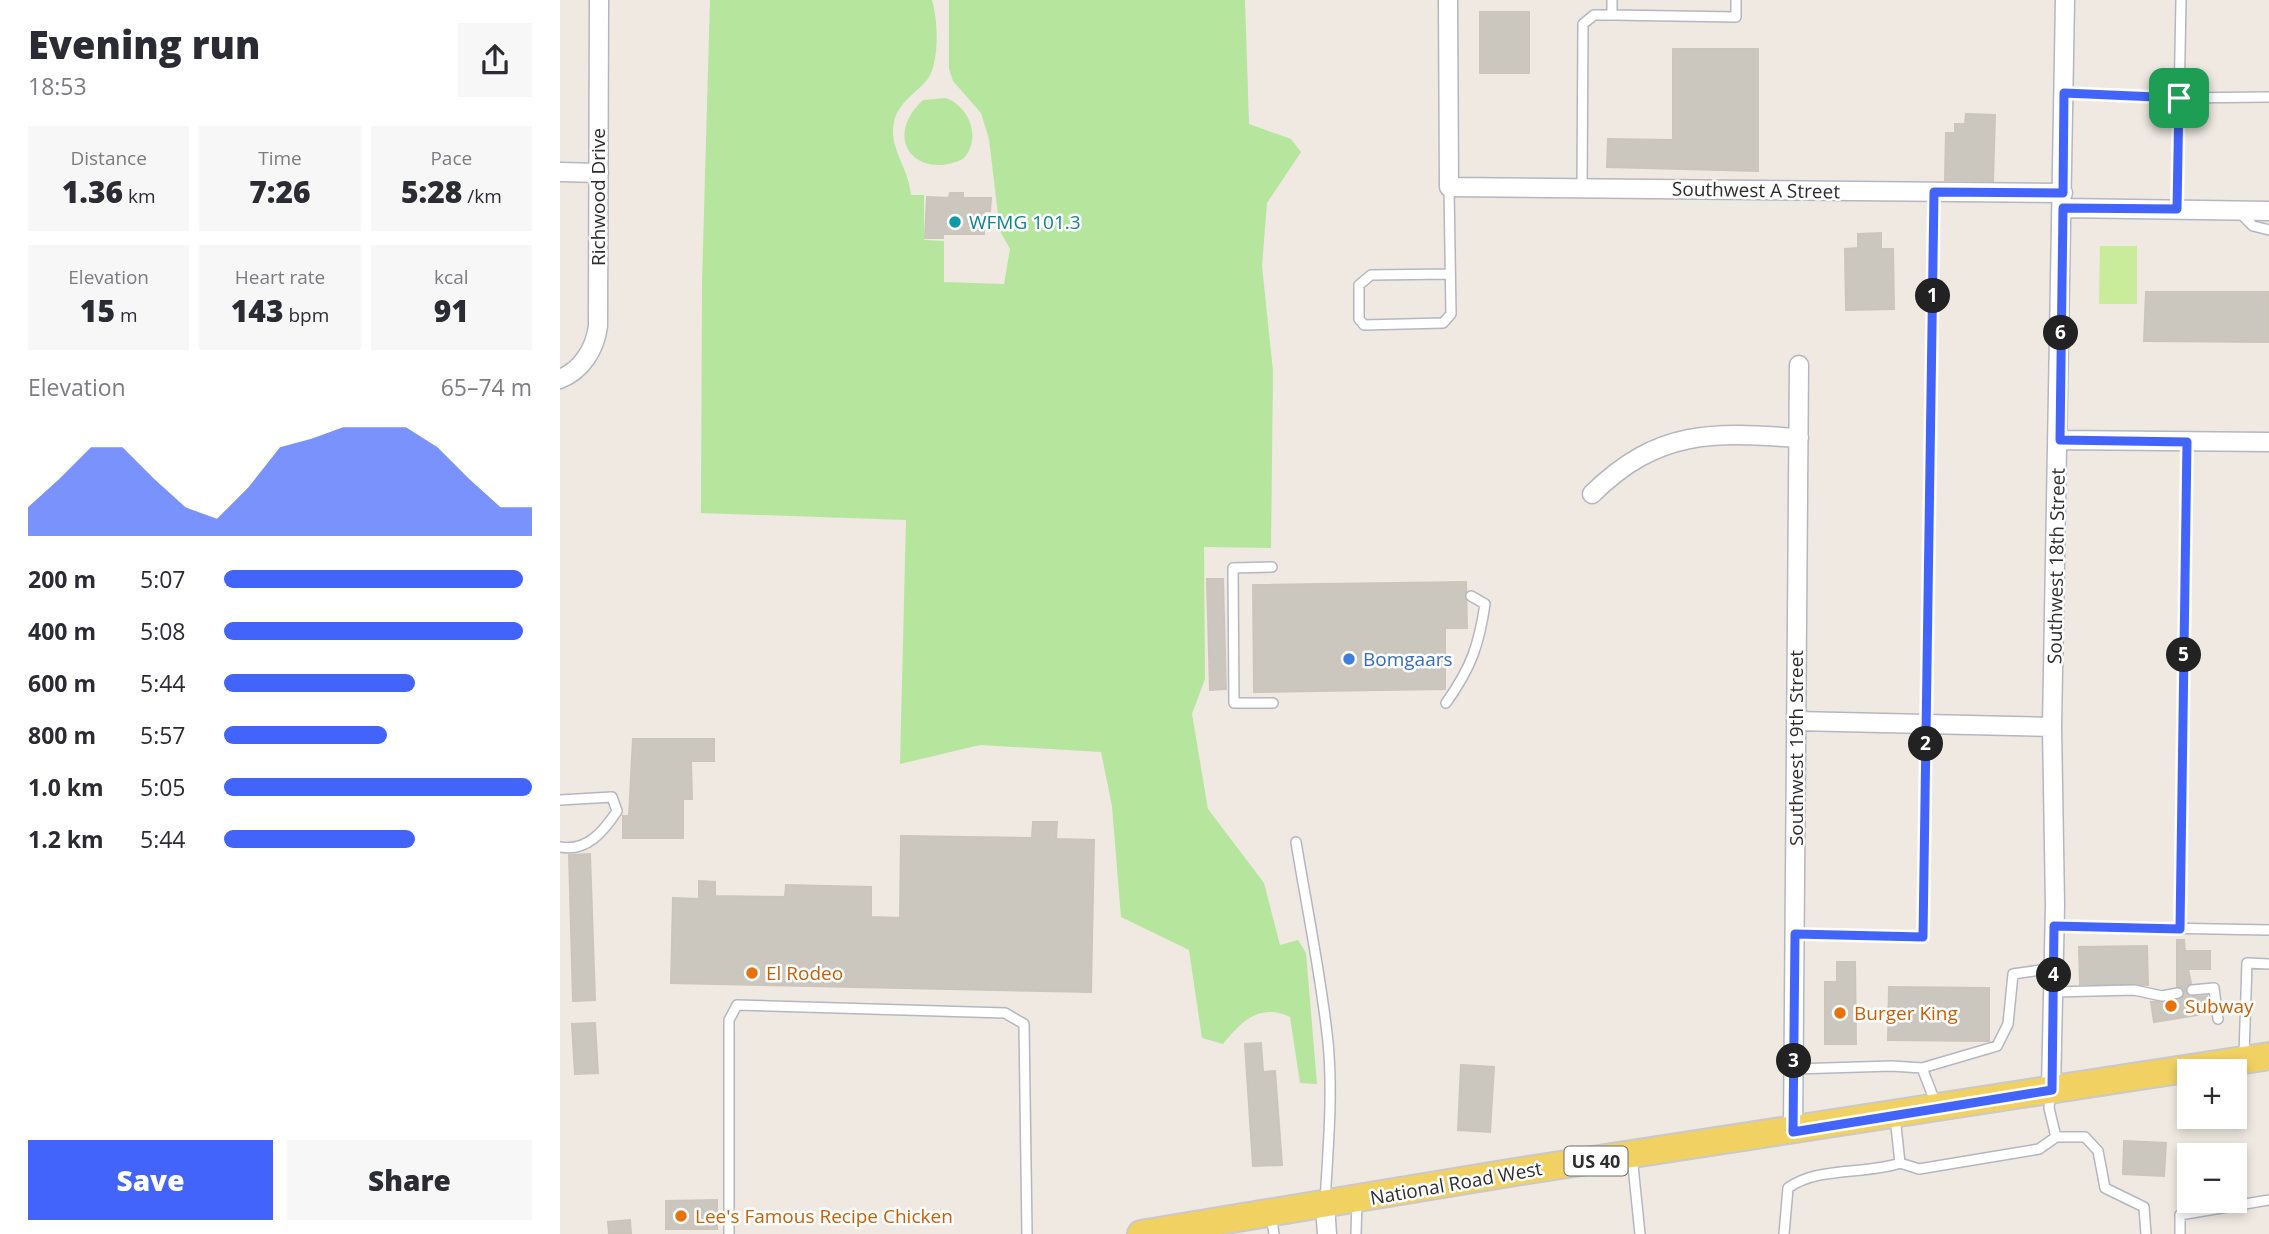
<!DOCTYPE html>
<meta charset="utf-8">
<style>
:root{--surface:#fff;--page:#f7f7f7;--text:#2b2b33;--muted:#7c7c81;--accent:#4264fb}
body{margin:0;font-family:"Open Sans",sans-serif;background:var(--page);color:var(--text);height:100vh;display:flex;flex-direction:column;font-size:26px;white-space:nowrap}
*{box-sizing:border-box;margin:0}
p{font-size:23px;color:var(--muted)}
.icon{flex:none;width:38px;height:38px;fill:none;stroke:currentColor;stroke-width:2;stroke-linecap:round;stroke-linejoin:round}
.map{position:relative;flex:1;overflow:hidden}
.drawer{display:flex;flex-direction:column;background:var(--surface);width:560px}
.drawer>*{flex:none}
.buttons{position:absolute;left:1617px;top:1059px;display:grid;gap:14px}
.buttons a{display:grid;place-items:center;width:70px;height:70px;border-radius:0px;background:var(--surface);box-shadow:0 4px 10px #0003;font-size:35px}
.pin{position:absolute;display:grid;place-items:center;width:60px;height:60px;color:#fff;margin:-30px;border-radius:14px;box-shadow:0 4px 10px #0006}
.km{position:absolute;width:35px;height:35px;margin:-18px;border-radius:50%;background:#222;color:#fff;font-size:19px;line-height:35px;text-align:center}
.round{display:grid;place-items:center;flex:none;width:74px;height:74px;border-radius:0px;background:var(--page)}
.head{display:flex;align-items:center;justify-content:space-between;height:119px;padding:0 28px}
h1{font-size:38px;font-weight:800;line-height:52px}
.metrics{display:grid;grid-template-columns:repeat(3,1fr);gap:10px;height:119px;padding:7px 28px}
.metrics div{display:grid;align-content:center;border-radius:0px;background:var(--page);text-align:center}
.metrics b{font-size:30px;font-weight:800}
.metrics small{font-size:19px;font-weight:400}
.metrics p{font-size:19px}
.chart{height:196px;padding:14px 28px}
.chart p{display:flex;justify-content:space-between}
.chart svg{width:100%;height:126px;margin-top:7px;fill:var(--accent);opacity:.7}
.cta{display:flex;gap:14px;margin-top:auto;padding:14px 28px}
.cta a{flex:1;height:80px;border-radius:0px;background:var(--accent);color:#fff;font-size:28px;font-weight:800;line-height:80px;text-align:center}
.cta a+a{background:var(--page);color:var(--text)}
ul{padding:0 28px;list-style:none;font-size:23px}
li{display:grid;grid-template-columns:112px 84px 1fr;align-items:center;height:52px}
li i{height:18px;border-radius:9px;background:var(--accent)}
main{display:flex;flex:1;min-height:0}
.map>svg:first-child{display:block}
.green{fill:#b6e59e}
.pitch{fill:#c9ec9a}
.building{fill:#cbc7bf;stroke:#cbc5ba;stroke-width:2}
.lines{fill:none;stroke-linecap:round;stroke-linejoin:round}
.lane-casing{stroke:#b4b7c1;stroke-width:12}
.street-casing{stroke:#b4b7c1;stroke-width:21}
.primary-casing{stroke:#c9c9c9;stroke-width:30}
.lane{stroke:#fff;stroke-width:9}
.street{stroke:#fff;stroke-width:18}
.primary{stroke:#f2d163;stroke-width:26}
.route-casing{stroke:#fff;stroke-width:14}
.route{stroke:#4264fb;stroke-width:9}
.culture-dot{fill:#0f9aa8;stroke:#fff;stroke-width:2.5}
.shop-dot{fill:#3f7fe0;stroke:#fff;stroke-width:2.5}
.food-dot{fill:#e8710a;stroke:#fff;stroke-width:2.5}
.labels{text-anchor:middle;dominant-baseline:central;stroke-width:5;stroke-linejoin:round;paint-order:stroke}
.shield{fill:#fff;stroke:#6d6d6d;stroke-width:2}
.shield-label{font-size:18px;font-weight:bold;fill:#2e2e2e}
.street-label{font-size:19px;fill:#2e2e2e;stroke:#fff}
.culture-label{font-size:19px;fill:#0d838f;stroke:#fff;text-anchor:start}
.shop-label{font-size:19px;fill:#366cbe;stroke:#fff;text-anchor:start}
.food-label{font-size:19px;fill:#c56008;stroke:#fff;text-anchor:start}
</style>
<main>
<section class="drawer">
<div class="head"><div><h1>Evening run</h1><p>18:53</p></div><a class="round"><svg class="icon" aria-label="share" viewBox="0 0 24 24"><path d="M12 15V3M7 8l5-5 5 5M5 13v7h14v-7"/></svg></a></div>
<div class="metrics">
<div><p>Distance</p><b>1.36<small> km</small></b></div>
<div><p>Time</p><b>7:26</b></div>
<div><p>Pace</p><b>5:28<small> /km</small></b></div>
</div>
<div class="metrics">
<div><p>Elevation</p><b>15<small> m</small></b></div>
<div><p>Heart rate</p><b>143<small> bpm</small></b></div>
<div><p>kcal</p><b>91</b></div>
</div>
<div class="chart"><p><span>Elevation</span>65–74 m</p>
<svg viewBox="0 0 160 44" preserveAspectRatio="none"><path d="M0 44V34L10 24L20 13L30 13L40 24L50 34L60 38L70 27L80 13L90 10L100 6L110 6L120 6L130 13L140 24L150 34L160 34V44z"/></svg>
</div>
<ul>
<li><b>200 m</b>5:07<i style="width:97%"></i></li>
<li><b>400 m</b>5:08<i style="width:97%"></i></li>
<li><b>600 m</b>5:44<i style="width:62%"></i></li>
<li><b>800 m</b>5:57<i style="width:53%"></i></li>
<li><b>1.0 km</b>5:05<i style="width:100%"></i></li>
<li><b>1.2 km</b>5:44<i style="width:62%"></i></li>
</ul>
<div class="cta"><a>Save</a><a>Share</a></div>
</section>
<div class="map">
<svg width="1709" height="1234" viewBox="0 0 1709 1234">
<rect width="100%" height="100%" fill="#efe9e1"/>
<!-- green -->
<path class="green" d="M150 0H372C378 20 380 63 367 80 355 94 338 103 334 122 328 147 349 168 351 195H364V240L384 241V282L444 284 450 249 440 231 429 139 421 113 393 81 389 69V0H685L689 124 731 139 741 152 707 203 702 266 713 371 711 548 644 547 645 679 632 714 648 809 704 883 720 945 738 940 746 953 757 1084 740 1083 730 1017C699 1003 682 1021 663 1044L642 1038 629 950 561 917 552 806 541 752 420 745 340 764 346 520 141 513 142 283Z
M386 98C410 107 422 139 403 159 357 181 321 139 363 100Z"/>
<!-- pitch -->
<path class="pitch" d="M1540 246H1577V304H1539Z"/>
<!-- building -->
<path class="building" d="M920 12H969V73H920Z
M1113 49H1198V171L1047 167 1048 139 1113 140Z
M1406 114 1435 115 1433 181 1385 180 1386 133H1395V124H1405Z
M390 193H403V198H431L430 211H424V234H383V238H365L367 197 389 198Z
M1321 233V249H1333L1334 309 1286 310 1285 249 1298 248V234Z
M1586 292H1709V342L1584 341Z
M647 579H663L666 689 650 690Z
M906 582 907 628H885V689L694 692 693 585Z
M73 739H154V761H131L132 799H123V838H63V816H69Z
M473 822H497L496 839 534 840 531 992 111 983 113 898 139 899V881L155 882V896L225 897 226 885 311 887V917L340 918 341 836 472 838Z
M30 854 35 1000 13 1001 9 855Z
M1617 940H1624L1625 951H1650V969H1628L1631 983 1625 990 1630 997 1647 996 1650 1013 1594 1022 1591 1002 1619 1000 1625 995 1623 988 1617 986Z
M1587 946 1588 985 1520 984 1519 947Z
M1277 962H1295L1296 1044H1265V982H1277Z
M1329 987 1429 988V1041L1328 1040Z
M35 1023 38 1073 15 1074 12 1024Z
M701 1043 703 1072 715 1071 722 1165 693 1166 685 1044Z
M901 1065 934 1067 930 1132 898 1130Z
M1564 1141 1606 1143 1604 1176 1563 1174Z
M157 1200V1229H106V1201Z
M70 1220 71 1234H49L48 1222Z"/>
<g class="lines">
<!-- lane casing -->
<g class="lane-casing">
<path id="lane" d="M1052 0V15L1176 17V0
M1504 93 1619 98 1709 97
M889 187 891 314 883 323 804 325 799 319V285L811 275 890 274
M1022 189 1023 24 1034 15H1052
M1617 209 1621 0
M1678 211 1693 226 1709 230
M712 567 673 568 674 703H713
M886 703C911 668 919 645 925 604L911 596
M0 800 52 797 57 811C44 831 27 852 0 847
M736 842C747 909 761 975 768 1042 773 1095 768 1149 765 1202
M1494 926 1709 930
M1620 929 1627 442
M1235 934 1363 937 1374 192
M1632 990 1654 988 1658 1019
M1493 992 1574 990 1602 996 1618 993
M1684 1055 1687 963 1709 964
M1362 1068 1437 1046 1448 1024 1453 974 1494 968
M1234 1069 1332 1066 1362 1068 1376 1104
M1491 1092 1489 1108 1496 1137H1525L1538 1151 1545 1188 1584 1207 1586 1234
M1072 1156 1080 1234
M1340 1163 1359 1169 1479 1149 1496 1137
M711 1215 714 1234
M169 1234V1020L177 1005 445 1013 464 1024 467 1234
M796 1234 797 1201
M1224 1234 1228 1188C1259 1166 1305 1175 1340 1163L1335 1117
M1620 1234V1215L1709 1200"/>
</g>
<!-- street casing -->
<g class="street-casing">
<path id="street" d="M888 0 889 187 1503 193
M0 172 39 173
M1503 208 1709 211
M0 379C22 370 35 349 38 326L39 0
M1500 440 1709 442
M1032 494C1098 429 1152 432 1239 438
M1236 721 1492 727
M1491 1090 1495 905 1492 727 1505 0
M1233 1132 1239 365
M765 1205 767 1234"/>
</g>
<!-- primary casing -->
<g class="primary-casing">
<path id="primary" d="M581 1234 949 1173 1709 1056"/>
</g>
<!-- lane -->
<use href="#lane" class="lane"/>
<!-- street -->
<use href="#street" class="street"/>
<!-- primary -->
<use href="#primary" class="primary"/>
</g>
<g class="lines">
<!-- route casing -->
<g class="route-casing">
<path id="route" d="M1504 93 1619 98 1617 209 1503 208 1500 440 1627 442 1620 929 1494 926 1492 1090 1233 1132 1235 934 1363 937 1374 192 1503 193Z"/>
</g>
<!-- route -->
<use href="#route" class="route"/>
</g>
<!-- markers -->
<circle class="culture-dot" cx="395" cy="222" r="7"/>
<circle class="shop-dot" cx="789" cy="659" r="7"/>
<g class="food-dot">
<circle cx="192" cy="973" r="7"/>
<circle cx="1611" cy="1006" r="7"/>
<circle cx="1280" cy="1013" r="7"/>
<circle cx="121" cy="1216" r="7"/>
</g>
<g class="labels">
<!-- shield labels -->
<rect class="shield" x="1004.5" y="1146.5" width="63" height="29" rx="5"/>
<g class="shield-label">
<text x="1036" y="1161">US 40</text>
</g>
<!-- street labels -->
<g class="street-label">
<text transform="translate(1196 190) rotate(1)">Southwest A Street</text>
<text transform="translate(38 197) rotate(-90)">Richwood Drive</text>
<text transform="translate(1496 566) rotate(-89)">Southwest 18th Street</text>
<text transform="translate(1236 748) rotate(-90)">Southwest 19th Street</text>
<text transform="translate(896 1183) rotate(-10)">National Road West</text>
</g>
<!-- culture labels -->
<g class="culture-label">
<text x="409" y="222">WFMG 101.3</text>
</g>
<!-- shop labels -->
<g class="shop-label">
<text x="803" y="659">Bomgaars</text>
</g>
<!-- food labels -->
<g class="food-label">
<text x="206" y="973">El Rodeo</text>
<text x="1625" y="1006">Subway</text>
<text x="1294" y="1013">Burger King</text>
<text x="135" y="1216">Lee's Famous Recipe Chicken</text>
</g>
</g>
</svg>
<div class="buttons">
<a>+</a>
<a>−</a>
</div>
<div class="pin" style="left:1619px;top:98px;background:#1e9e55"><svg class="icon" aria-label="arrive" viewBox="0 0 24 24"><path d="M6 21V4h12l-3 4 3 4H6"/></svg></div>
<b class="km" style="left:1373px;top:296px">1</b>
<b class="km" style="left:1366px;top:744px">2</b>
<b class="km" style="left:1234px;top:1061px">3</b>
<b class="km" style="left:1494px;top:975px">4</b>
<b class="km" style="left:1624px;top:655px">5</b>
<b class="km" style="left:1501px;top:333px">6</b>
</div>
</main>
